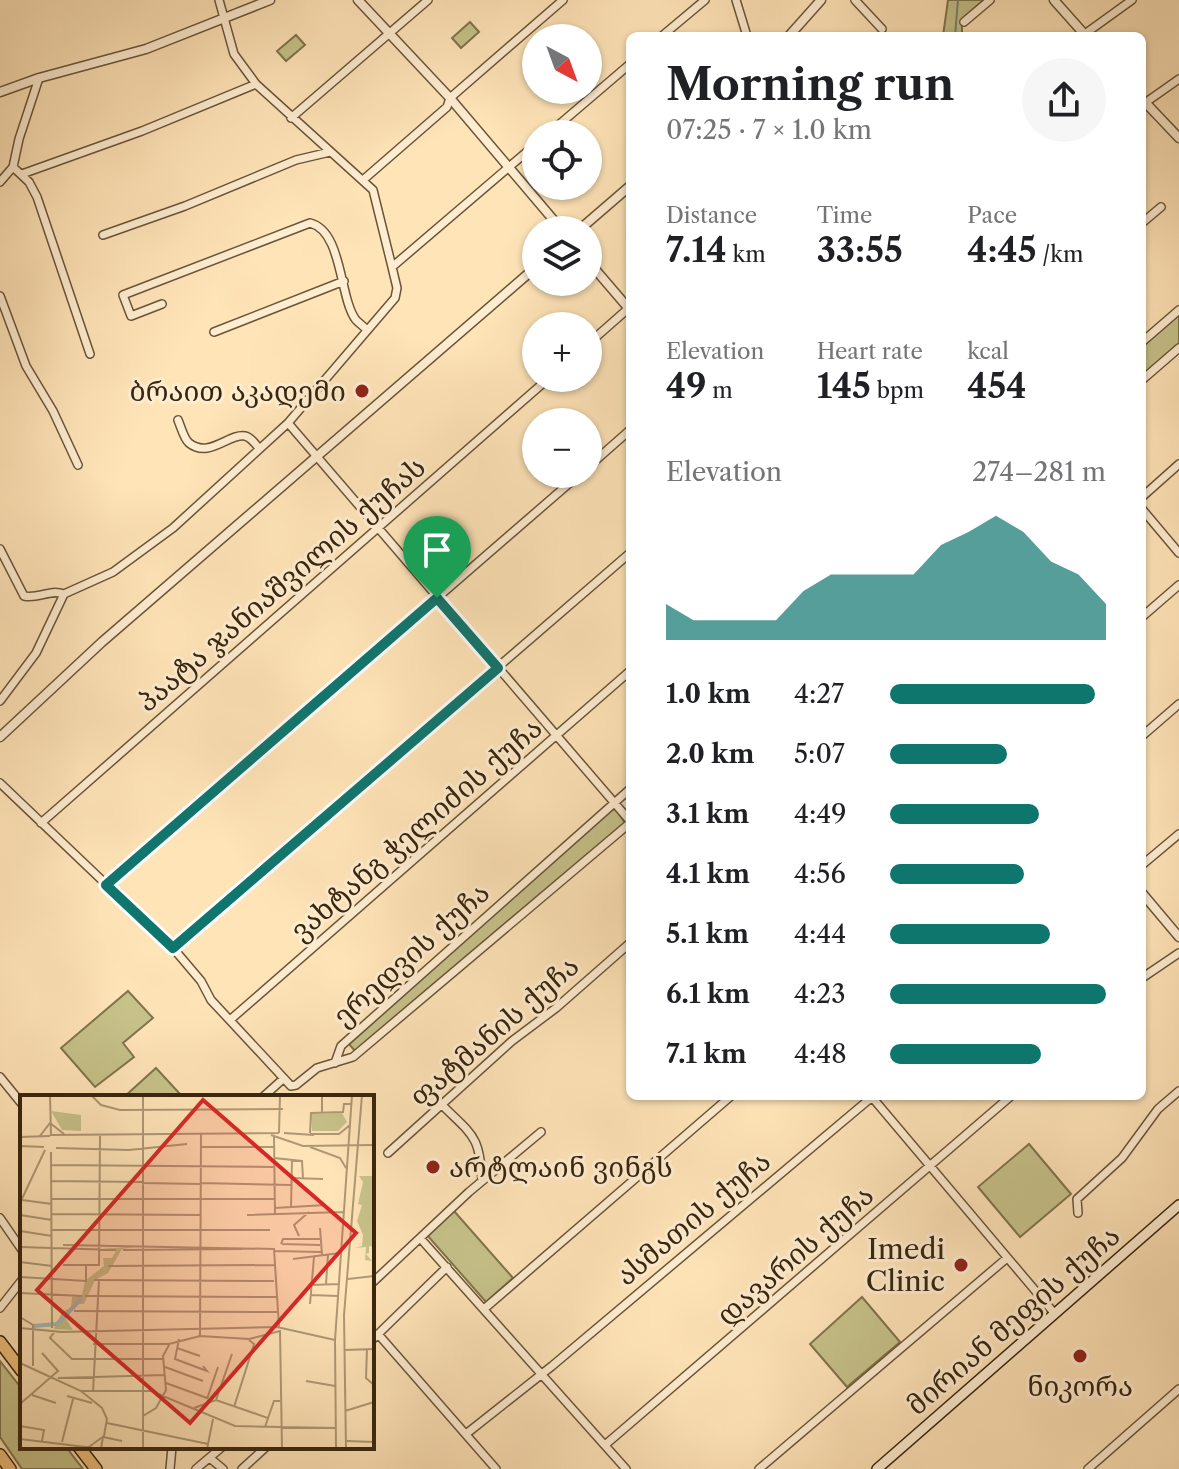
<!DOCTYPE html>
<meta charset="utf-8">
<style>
:root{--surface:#fff;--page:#f6f6f6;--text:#202124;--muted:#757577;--accent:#0f766e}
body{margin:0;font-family:"Libre Caslon Text","Noto Serif Georgian",serif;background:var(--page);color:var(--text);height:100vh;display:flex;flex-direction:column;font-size:30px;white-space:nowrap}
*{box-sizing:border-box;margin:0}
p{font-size:26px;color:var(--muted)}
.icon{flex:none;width:44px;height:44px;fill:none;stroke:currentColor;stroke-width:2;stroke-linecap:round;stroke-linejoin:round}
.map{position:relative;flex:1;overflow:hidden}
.details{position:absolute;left:626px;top:32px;width:520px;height:1068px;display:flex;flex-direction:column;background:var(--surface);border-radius:12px;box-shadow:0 2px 6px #0004}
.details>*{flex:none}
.needle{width:52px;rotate:139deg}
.tools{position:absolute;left:522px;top:24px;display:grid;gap:16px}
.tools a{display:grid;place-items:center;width:80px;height:80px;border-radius:50%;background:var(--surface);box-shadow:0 2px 6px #0004;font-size:40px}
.pin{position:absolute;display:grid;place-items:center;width:68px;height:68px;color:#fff;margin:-82px -34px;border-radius:50% 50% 50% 0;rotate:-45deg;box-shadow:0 0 8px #0007}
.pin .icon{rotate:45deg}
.round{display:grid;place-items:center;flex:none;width:84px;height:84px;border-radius:42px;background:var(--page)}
.summary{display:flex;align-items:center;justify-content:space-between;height:136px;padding:0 40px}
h1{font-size:44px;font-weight:800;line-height:60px}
.stats{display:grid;grid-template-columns:repeat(3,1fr);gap:12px;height:136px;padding:8px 40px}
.stats div{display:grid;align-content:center}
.stats b{font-size:34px;font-weight:800}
.stats small{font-size:22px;font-weight:400}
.stats p{font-size:22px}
.chart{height:224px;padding:16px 40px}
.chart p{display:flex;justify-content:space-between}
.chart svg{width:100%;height:144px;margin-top:8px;fill:var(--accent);opacity:.7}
ul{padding:0 40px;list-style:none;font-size:26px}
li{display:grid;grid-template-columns:128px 96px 1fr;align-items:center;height:60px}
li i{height:20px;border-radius:10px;background:var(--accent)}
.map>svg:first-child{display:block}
.green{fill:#c7c28a;stroke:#7f744c;stroke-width:2}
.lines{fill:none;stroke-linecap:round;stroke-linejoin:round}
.stream{stroke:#798074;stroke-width:2}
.minor-casing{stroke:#695538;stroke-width:10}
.tertiary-casing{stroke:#695538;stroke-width:11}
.secondary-casing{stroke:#37250d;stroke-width:12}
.trunk-casing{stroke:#37250d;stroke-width:14}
.minor{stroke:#ffedd1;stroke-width:7}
.tertiary{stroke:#ffedd1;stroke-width:8}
.secondary{stroke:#ffedd1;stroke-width:9}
.trunk{stroke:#f0c27c;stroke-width:11}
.route-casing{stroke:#fff;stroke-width:16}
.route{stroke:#0f766e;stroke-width:10}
.poi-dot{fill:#8f2418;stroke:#ffedd1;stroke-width:3}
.labels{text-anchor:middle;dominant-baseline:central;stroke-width:6;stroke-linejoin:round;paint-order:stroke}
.poi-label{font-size:28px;fill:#37250d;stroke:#ffedd1;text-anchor:end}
.street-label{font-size:28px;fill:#37250d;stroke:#ffedd1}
.inset-river{fill:none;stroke:#a5bcb9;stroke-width:4}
.inset-road{fill:none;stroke:#af9874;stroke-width:2}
.view{fill:#d62828;fill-opacity:0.15;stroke:#d62828;stroke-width:4}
.inset-edge{fill:none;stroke:#37250d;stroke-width:4}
</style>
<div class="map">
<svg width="1179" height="1469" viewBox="0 0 1179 1469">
<rect width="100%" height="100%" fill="#ffe4b8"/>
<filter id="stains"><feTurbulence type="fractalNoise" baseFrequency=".0025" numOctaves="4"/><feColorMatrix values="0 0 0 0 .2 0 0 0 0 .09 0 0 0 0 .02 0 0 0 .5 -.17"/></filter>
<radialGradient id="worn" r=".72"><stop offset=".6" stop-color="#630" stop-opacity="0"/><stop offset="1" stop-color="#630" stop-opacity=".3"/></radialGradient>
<!-- green -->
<path class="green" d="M948 0H984L962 19V36H943Z
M470 22 479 32 461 48 452 38Z
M296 35 305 45 286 61 277 51Z
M1179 315V344L1142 376V347Z
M612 809 616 810 625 823 355 1051 349 1044Z
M128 991 153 1018 123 1043 134 1057 95 1087 61 1048Z
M156 1068 180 1094 177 1097H124Z
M1029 1144 1071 1194 1020 1237 978 1187Z
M454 1211 513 1278 486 1302 427 1235Z
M862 1297 900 1342 847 1387 810 1344Z
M0 1361 22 1389V1447H66L83 1469H22L0 1437Z"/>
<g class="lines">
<!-- stream -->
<path class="stream" d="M955 36 958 0"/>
<!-- minor casing -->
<g class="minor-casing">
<path id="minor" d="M219 0 234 54 256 84 373 190 392 267
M736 0 747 36
M855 0 882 29
M964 22 990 0
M662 36 705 0
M1082 36 1132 0
M1142 105 1179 79
M291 118 428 0
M548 134 630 64
M13 167 29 182 37 197 90 354
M22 174 142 131 256 84
M363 180 447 107 450 98 563 0
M0 182 13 167 19 139 39 78
M1142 223 1161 207
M103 235 185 206 296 160 330 152
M0 296 26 366 53 411 78 465
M162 304 131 316 123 295 310 223C343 231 339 298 356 320 359 323 363 326 366 329
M214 332 344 281
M1142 342 1179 310
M588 344 630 307
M1142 380 1179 348
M178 420C181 427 184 439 189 443 209 459 229 433 245 436 251 437 255 444 259 448
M288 423 630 821
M588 467 630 430
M1142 497 1179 464
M1142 509 1179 553
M0 549 24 596C39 599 49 589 64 594
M1142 617 1179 585
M0 701 36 653 64 594 113 572 173 528 288 423 395 298 397 288 392 267 536 144
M1142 736 1179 704
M0 783 173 948 201 981 211 1000 291 1086 296 1085 317 1068 353 1057 630 823
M41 823 549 378
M1142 865 1179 834
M106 885 580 474
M173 948 630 553
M1142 978 1179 953
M230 1020 630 671
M335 1063 341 1046 630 789
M0 1077 22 1104
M871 1096 1055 1314
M263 1097 283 1079
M442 1105C472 1135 480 1135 482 1181
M388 1153 512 1041 556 1008 630 943
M1078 1213 1077 1199 1122 1158 1158 1109 1179 1091
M0 1218 22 1250
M420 1238 626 1469
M372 1283 469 1192 541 1132
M0 1308 22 1280
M484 1309 731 1096
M378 1334 496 1469
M372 1340 447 1267
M466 1434 552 1366 872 1097
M605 1445 1011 1096
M211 1459 223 1469
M170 1469 172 1447
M196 1469 222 1447
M242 1469 266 1447
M759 1469 1007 1258
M1088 1469 1179 1389"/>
</g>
<!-- tertiary casing -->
<g class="tertiary-casing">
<path id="tertiary" d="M358 0 450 98 562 230
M1054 0 1086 36
M789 36 821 0
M0 92 39 78 146 49 270 0
M1142 99 1179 138
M579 230 630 186
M588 261 630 310
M0 737 102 642 536 267
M1142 893 1179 937"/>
</g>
<!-- secondary casing -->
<g class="secondary-casing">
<path id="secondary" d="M877 1469 1179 1205"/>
</g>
<!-- trunk casing -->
<g class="trunk-casing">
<path id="trunk" d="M0 1342 22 1371
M79 1447 96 1469
M0 1455 10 1469"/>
</g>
<!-- minor -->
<use href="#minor" class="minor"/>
<!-- tertiary -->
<use href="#tertiary" class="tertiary"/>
<!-- secondary -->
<use href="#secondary" class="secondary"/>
<!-- trunk -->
<use href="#trunk" class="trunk"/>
</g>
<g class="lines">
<!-- route casing -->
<g class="route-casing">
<path id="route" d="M437 598 498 668 173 948 106 885Z"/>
</g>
<!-- route -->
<use href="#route" class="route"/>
</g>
<!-- markers -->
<g class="poi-dot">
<circle cx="362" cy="391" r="8"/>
<circle cx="433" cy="1167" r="8"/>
<circle cx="961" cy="1265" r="8"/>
<circle cx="1080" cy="1356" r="8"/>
</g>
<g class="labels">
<!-- poi labels -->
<g class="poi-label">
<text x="346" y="391">ბრაით აკადემი</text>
<text x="449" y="1167" text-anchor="start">არტლაინ ვინგს</text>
<text x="945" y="1249">Imedi<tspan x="945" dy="32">Clinic</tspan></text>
<text x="1080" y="1386" text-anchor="middle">ნიკორა</text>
</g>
<!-- street labels -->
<g class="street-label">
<text transform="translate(281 584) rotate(-41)">პაატა ჯანიაშვილის ქუჩას</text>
<text transform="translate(416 829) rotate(-41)">ვახტანგ ჭელიძის ქუჩა</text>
<text transform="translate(411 954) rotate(-42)">ერედვის ქუჩა</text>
<text transform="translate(494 1031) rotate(-41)">ფატმანის ქუჩა</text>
<text transform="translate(693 1218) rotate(-40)">ასმათის ქუჩა</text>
<text transform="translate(795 1255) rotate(-41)">დავარის ქუჩა</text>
<text transform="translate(1013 1320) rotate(-41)">მირიან მეფის ქუჩა</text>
</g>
</g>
<!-- overview -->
<g transform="translate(20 1095)">
<rect width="354" height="354" fill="#ffe4b8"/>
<path d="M31 16 61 20V36L42 35ZM322 18 327 27 318 36H292L291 19ZM339 81H354V152L349 151V158L346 159 352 166 345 165 346 152 334 153 342 151 343 140 337 126 342 110 338 109 343 87ZM122 151 102 154 88 178 75 185 64 209H57L46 224 53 235 34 234 42 217 51 213 52 202 62 200 65 186 84 171 83 163H92L96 156 80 154Z" fill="#c7c28a"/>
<path class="inset-river" d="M13 231 37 229 62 203"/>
<path class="inset-road" d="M30 0 31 41M71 0 81 10 100 15 263 14M302 17V1L317 0M259 38 260 0M264 38 294 40M290 38 291 18 323 17 324 9H331M290 39H319L330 30M30 40 259 38M251 40 283 51 354 50M20 41 30 28 44 39M0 42 30 41M254 42 255 120M0 51 24 52M181 52H254M290 52 320 63 326 73M36 53 109 55 167 49M31 57 32 233M254 63 282 66 283 83M31 70 254 72M271 83 303 84M31 86 122 87M122 88 180 89M180 88 271 90M31 104H255M2 105 32 109M0 108 25 55M255 113 305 110 307 115M271 113 272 64M32 119 181 120M0 120 32 125M227 120 323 117M300 133 302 160M32 135H250M0 136 32 141M279 141 274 130 289 117M261 149 263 144H300M262 149 300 150M43 150 254 154 259 232M0 152 96 155M103 155 222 154M255 156 301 157M273 164 320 158M0 167 32 171M43 170H80M79 170 80 40M88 171 255 170M0 182 66 186V170M328 184 354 181M74 185 254 186M306 189 308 160M291 190 318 189M0 198 62 201M291 200 318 201M65 201 256 202M290 209 294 162M54 216 257 217M0 222 13 230V271M0 233 42 237 257 232 315 245M260 235 262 354M35 236 30 243 52 264H143M180 241 181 39M159 244 155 264 187 276 183 271M73 249H149L180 241 229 244 260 236M157 253 180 261M347 254 346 283 354 290M325 255 354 254M0 268 61 296 82 313 87 324 84 341 66 354M145 272 183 286M38 283 145 280M286 286 315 291M146 288 187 303M61 296H131L215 331 315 333M73 297 79 185M12 300 36 308M47 301 72 308M187 304 198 272M196 305 212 259M0 309 38 276 22 258M214 312 234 249 229 245M174 313 196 305 248 323 245 332M325 316 354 307M123 321 136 313 146 295 143 261 149 250M248 323 254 306H260M87 328 188 349M0 331 24 335 22 346M0 344 82 354M327 346 354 347M42 347 53 304M81 353 83 342 102 346M123 354V0M187 354 193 324M316 354 315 245 332 0M326 354 324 220 342 0"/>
<path class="view" d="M183 5 336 138 170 328 17 195Z"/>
<rect width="354" height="354" class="inset-edge"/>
</g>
<rect width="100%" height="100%" filter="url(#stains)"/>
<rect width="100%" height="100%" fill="url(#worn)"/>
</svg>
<div class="tools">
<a><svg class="needle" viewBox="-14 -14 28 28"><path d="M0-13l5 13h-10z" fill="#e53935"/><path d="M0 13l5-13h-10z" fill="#757577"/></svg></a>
<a><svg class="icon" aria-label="locate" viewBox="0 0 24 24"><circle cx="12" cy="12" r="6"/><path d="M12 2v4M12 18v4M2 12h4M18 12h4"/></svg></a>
<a><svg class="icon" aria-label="layers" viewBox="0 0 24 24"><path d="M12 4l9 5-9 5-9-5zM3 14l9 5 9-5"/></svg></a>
<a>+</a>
<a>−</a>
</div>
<div class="pin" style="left:437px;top:598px;background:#1e9e55"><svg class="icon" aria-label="arrive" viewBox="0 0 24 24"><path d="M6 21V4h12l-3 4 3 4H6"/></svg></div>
<section class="details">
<div class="summary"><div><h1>Morning run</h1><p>07:25 · 7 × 1.0 km</p></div><a class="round"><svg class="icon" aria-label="share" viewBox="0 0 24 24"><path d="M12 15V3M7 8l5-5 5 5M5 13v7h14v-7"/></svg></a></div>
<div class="stats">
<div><p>Distance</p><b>7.14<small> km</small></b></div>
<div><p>Time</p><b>33:55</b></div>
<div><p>Pace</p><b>4:45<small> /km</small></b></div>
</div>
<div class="stats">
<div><p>Elevation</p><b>49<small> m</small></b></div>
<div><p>Heart rate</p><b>145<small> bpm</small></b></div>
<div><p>kcal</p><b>454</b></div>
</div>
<div class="chart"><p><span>Elevation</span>274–281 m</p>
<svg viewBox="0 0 160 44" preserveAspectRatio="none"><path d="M0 44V33L10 38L20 38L30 38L40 38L50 29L60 24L70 24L80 24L90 24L100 15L110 11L120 6L130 11L140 20L150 24L160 33V44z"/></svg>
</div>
<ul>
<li><b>1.0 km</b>4:27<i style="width:95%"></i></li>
<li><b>2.0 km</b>5:07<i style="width:54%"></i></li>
<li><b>3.1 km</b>4:49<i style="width:69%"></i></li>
<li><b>4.1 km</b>4:56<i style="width:62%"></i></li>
<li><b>5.1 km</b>4:44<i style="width:74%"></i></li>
<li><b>6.1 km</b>4:23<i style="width:100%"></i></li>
<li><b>7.1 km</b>4:48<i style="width:70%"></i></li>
</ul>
</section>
</div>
